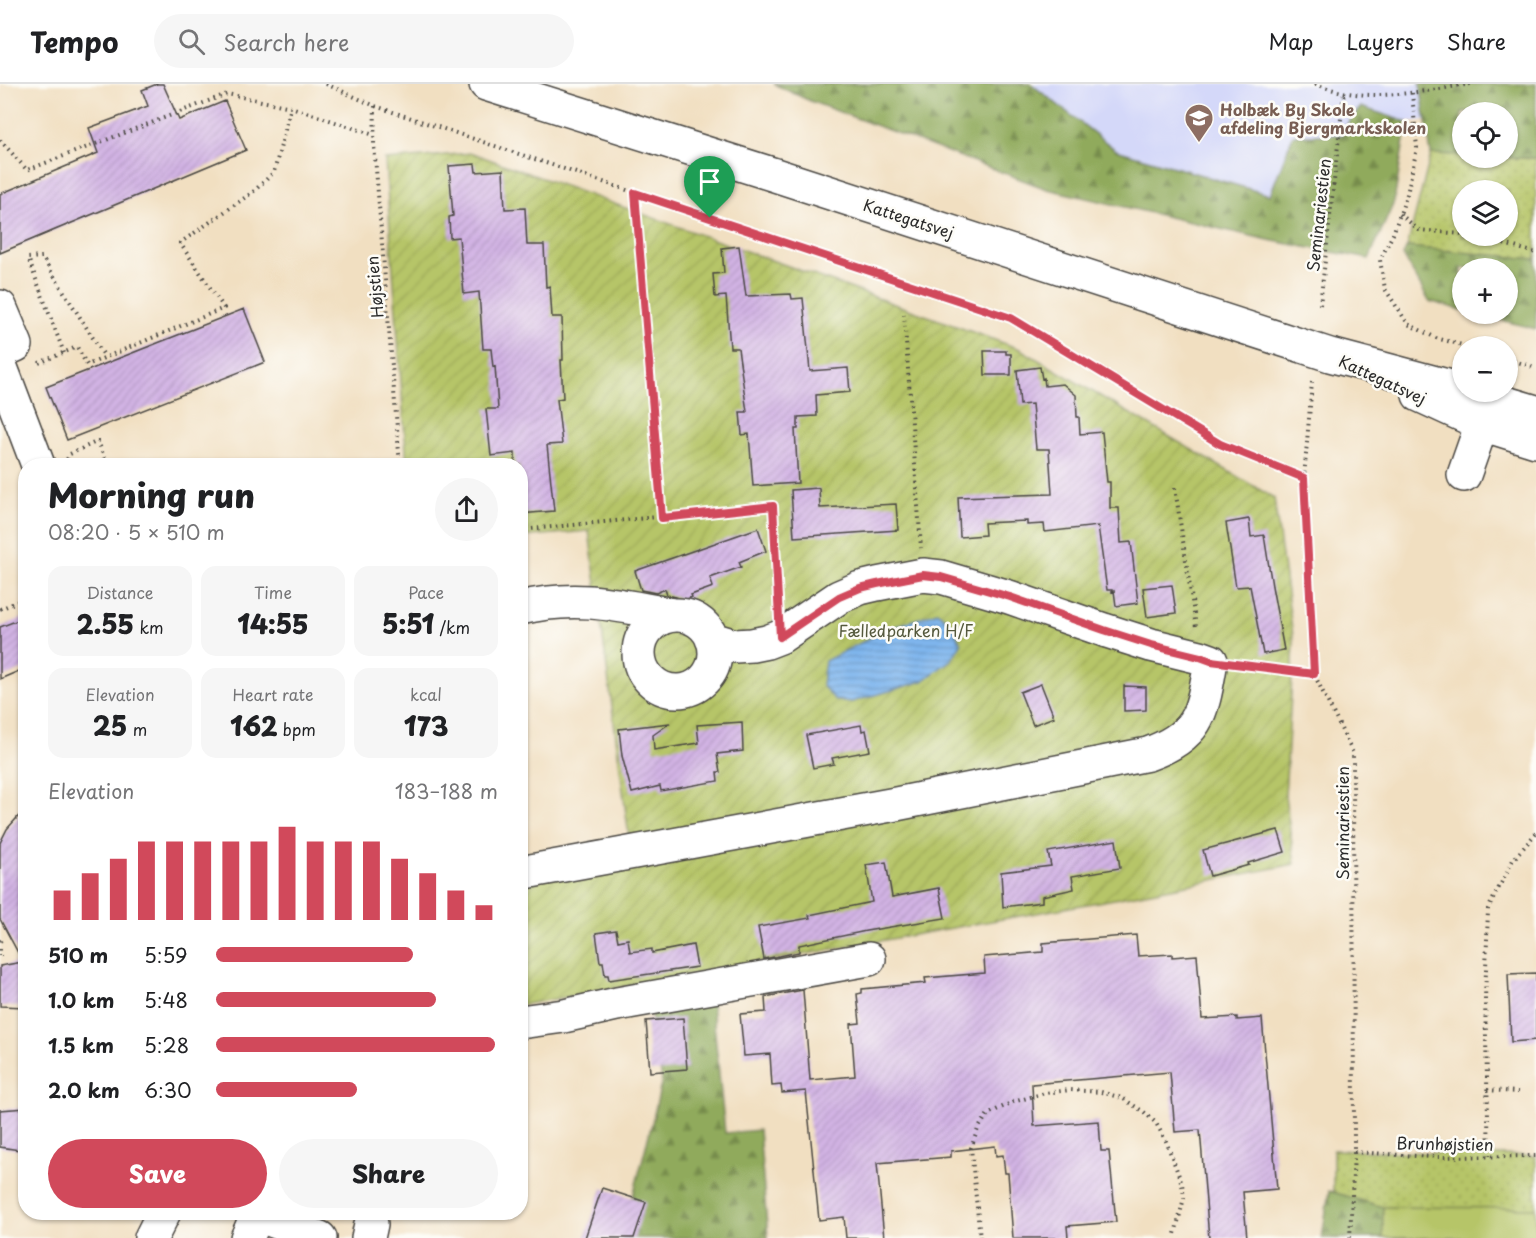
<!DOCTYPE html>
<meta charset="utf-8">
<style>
:root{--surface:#fff;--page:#f6f6f6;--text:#202124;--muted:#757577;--line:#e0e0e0;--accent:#d1495b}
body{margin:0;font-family:"Playpen Sans",sans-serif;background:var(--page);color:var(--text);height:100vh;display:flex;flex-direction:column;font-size:22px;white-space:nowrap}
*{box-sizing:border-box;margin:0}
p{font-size:20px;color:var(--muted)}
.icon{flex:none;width:33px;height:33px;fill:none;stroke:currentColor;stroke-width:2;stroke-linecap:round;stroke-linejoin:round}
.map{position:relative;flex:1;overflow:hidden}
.sheet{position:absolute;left:18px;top:374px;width:510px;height:762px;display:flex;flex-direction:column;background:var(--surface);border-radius:24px;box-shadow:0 2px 4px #0004}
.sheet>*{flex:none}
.controls{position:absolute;left:1452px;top:18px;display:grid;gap:12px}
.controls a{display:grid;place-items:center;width:66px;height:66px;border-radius:50%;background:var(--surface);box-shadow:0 2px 4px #0004;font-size:30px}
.pin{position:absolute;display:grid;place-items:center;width:51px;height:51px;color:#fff;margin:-62px -26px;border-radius:50% 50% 50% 0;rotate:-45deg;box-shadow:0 0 6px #0007}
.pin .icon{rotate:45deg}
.round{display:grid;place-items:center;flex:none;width:63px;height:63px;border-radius:32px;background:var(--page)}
.head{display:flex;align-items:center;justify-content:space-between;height:102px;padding:0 30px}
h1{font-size:33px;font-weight:800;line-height:45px}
.metrics{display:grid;grid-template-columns:repeat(3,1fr);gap:9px;height:102px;padding:6px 30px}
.metrics div{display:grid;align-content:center;border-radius:15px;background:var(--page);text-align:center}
.metrics b{font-size:26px;font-weight:800}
.metrics small{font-size:16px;font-weight:400}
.metrics p{font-size:16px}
.chart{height:168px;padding:12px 30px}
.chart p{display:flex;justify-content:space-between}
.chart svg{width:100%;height:108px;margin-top:6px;stroke:var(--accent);stroke-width:6}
.primary-button{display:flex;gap:12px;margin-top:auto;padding:12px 30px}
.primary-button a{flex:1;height:69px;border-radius:36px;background:var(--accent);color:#fff;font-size:24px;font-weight:800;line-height:69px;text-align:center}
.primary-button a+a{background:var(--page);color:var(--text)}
ul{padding:0 30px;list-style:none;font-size:20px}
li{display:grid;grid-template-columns:96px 72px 1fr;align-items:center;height:45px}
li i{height:15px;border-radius:8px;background:var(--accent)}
header{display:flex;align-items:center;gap:36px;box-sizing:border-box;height:84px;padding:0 30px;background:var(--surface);border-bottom:2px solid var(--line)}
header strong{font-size:28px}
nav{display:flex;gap:33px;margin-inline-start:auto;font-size:21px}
.search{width:420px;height:54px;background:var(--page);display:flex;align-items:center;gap:15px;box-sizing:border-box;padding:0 21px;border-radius:33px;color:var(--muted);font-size:22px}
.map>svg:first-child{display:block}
.built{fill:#d4d8f9}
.grass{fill:url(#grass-dots);stroke:#707849;stroke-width:1.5;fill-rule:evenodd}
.forest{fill:url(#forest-firs);stroke:#5e6a44;stroke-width:1.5}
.garden{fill:url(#garden-furrows);stroke:#707849;stroke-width:1.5}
.pitch{fill:#b6c567;stroke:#707849;stroke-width:1.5}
.water{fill:url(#water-rules);stroke:#55708c;stroke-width:1.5}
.building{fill:url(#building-hatch)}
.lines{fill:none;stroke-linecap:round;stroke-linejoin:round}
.minor-casing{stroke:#494642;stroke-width:36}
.path{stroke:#494642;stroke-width:4;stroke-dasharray:1.5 4.5;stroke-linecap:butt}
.minor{stroke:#fff;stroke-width:33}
.route-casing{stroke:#fff;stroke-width:12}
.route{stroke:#d1495b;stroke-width:8}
.labels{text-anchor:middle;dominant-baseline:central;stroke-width:5;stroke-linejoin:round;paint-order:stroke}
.education-label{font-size:16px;font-weight:bold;fill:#785e54;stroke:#fdfcf7;text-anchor:start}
.street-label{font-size:16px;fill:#2b2b2b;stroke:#fdfcf7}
.park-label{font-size:16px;fill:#55593d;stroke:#fdfcf7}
</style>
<header>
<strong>Tempo</strong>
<div class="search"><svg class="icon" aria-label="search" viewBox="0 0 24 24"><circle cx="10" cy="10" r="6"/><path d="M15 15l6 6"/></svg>Search here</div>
<nav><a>Map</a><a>Layers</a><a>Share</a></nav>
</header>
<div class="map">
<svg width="1536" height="1154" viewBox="0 0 1536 1154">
<defs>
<pattern id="grass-dots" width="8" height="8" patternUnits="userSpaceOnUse" patternTransform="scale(1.5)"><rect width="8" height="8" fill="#b6c567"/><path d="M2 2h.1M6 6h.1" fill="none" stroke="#9da95a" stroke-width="1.8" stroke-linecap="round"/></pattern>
<pattern id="forest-firs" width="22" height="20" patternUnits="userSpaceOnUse" patternTransform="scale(1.5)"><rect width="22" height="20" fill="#90aa5c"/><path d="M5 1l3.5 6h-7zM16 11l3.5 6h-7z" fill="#768b4c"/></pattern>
<pattern id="garden-furrows" width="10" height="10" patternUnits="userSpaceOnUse" patternTransform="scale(1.5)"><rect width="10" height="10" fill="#b6c567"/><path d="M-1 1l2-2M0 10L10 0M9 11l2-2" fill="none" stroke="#9da95a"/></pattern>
<pattern id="water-rules" width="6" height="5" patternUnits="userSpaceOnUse" patternTransform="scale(1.5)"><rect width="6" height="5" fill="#7fb6ee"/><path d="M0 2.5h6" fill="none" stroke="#6894c1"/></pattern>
<pattern id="building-hatch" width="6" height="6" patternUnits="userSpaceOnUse" patternTransform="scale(1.5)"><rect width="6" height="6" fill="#d2b3e4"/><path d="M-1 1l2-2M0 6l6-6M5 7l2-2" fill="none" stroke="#b49ac4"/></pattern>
</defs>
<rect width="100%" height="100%" fill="#fdfcf7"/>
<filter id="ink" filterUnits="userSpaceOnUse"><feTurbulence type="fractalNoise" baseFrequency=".0167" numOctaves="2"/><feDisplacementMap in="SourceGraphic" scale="12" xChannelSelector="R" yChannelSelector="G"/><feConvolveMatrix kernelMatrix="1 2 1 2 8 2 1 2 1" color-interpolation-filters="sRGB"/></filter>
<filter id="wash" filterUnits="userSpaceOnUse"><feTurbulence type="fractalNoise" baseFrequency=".008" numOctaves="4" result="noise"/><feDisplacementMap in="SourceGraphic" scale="24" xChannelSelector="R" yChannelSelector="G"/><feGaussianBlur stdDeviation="1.35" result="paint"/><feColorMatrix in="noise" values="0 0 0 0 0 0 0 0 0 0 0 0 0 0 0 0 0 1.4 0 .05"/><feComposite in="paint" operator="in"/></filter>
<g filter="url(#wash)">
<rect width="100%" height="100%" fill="#f1dfc1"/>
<!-- built -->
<path class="built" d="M1031 0H1420L1426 36 1407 38 1361 23 1349 37 1342 51 1293 52 1271 111 1116 66Z"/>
<!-- grass -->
<path class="grass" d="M1431 70 1462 71V74H1536V174L1534 175 1407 163ZM1462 106H1508V152H1462Z
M1333 1066 1536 1072V1154H1333Z"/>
<!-- forest -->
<path class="forest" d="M774 0H1031L1116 66 1270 111 1293 51H1342L1349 37 1361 23 1407 38 1394 118 1369 175 1273 157 1047 105 810 17Z
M1420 0H1536V74L1508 73V28H1462V71L1431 70Z
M1407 163 1534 175 1536 174V245L1477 230H1508V184H1462V226L1429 217 1403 171Z
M712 920 725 1049 759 1046 768 1154H622L651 1043 662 996 650 924Z
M1329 1107 1383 1123V1154H1322Z"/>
<!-- garden -->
<path class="garden" d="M472 69 1020 265 1274 414 1294 559 1285 712 1295 780 1109 816 521 921V785L630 761 589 447 521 453 520 381H407L385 76Z"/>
<!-- pitch -->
<path class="pitch" d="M1383 1123 1536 1124V1154H1383Z"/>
<!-- water -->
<path class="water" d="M937 528 952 540 961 560 952 575 923 597 852 618 835 616 822 601 825 577 888 545Z"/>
<g id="blocks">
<!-- building -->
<path class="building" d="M157 0H163L179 36 225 17 246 66 0 169V110L98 69 89 44 148 22 142 6Z
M475 80 476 88 503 86 505 125 525 124 527 161H544L546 203 550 202 552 233H562L563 276H561L563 314 557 315 562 360 547 361 554 427 520 430V381H515V369L491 372 486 325H498L495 282 493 283 491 265H483L479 208 464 210 459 153 450 154 449 133 453 132 449 82Z
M739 162 746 212 791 210 792 215 803 214 810 287 848 284 850 308 816 311 817 332 798 333V345H795L798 399 753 402 749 350 742 351 740 328H747L738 264H730L726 212 715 213 713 190 724 189 722 164Z
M244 225 265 278 67 356 46 303Z
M984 267H1006V270H1011V291H985Z
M1040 283 1042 295 1044 294 1045 302 1063 300 1076 311 1077 333H1079L1080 350 1102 348 1107 398H1110V424H1119L1121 459 1131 458 1138 519 1116 522 1114 507 1112 508V506H1107L1098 442 1045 448 1044 440 1027 441V437L984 439 985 451 960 453 958 413 1052 410 1049 365H1036L1032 320 1020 321 1017 286Z
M819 404 820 424 896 420 898 446 794 453 791 406Z
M1249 435 1251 453 1264 451 1272 502 1284 566 1263 570 1250 502 1236 503 1226 439Z
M758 444 766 467 739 478 741 483 710 494 713 503 691 511 692 513 684 516 676 513 667 511 665 505 656 509 641 506 635 487Z
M1172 501 1176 529 1147 533 1143 504Z
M26 533V584L0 595V543Z
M1041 600 1054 633 1033 641 1020 608Z
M1124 602 1146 603V626L1124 627Z
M742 638 743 667 717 670 720 688H717L718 697 661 707 660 702 632 709 622 672 619 645 670 639 653 651 654 666 699 659 697 641Z
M861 641 862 647 866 646 870 667 832 674 834 680 813 684 806 651Z
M26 724V923L0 922V882L23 878 0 835V759L7 745Z
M1278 746 1285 768 1248 779 1249 781 1210 792 1203 766Z
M1116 756 1120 784 1072 792 1074 805 1042 812V818L1003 823 1001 788 1051 782 1048 768Z
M886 778 892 813 939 804 945 834 866 847 799 861V868L764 875 758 843 810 834 809 831 872 818 866 781Z
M616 846 618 857 628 855 630 868 652 865V869L693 861 697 883 609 896 608 891H605L603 878H600L596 849Z
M1136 851 1138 872 1172 870V873L1197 871 1202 935 1237 933V936L1262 934 1277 1105 1243 1108 1247 1154H1209L1200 1046 1175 1048 1170 988 1032 1000 1034 1042 1099 1037 1101 1067H1109L1116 1138 1067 1142 1068 1154H1013L1008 1089H1005L1003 1071 996 1072 995 1062 951 1067V1073L877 1079 884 1154H846L844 1133 819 1136 806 1007 782 1009 781 1001 772 1002 770 970 744 972 740 930 766 928 765 913 803 906 810 996 855 992 851 940 860 939 857 910 862 909V905L926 899 925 894 985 889 984 873 1043 868V859Z
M1536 889V956L1511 958 1508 890Z
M683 934 687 985 650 988 646 937Z
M26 1024V1067L0 1063V1026Z
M602 1104 646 1118 634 1154H585Z"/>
</g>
</g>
<g filter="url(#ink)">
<use href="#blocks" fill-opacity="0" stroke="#494642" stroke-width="1.5"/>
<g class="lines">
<!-- minor casing -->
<g class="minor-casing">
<path id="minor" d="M486 0 775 91 1330 271 1462 306
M0 223 16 261 0 268
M0 281 38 381
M1472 309 1536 328
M1419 311 1482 340 1536 357
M1464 391 1491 314
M520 524C576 510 619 521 673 531
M639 569a38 38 0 1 1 76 0a38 38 0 1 1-76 0Z
M520 789 896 720 1148 670C1201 651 1202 627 1211 577L1200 573 1151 561 1104 546 1009 513 941 493 923 491 877 500 860 504 839 513 780 553 767 558 752 561 735 562 712 555
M520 938 564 932 617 920 869 875
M151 1154 164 1128
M247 1154 255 1136 263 1133 320 1154
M368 1154 371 1140"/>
</g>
<!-- path -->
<path class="path" d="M326 0 375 22 1011 234 1220 360 1304 394
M1315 0C1324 3 1333 6 1342 8 1382 16 1431 6 1471 0
M1412 9 1417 64 1407 110 1393 150 1380 176 1385 205 1408 240 1436 254 1466 262
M375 22 374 60 400 381
M0 56 27 86 227 10 291 23 374 51
M635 109 662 434
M1400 130 1419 146 1462 150
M1475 152 1536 169
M1320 221 1344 8
M904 230 921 464
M64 269 28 174 42 173 105 273
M1508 275 1536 284
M39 279 77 263 87 281 224 224 180 159 253 108 274 88 291 23
M1312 298 1304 394 1314 590 1353 669 1354 1068 1350 1154
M67 375 70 370 98 357 107 381
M1175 404 1196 543
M520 446 773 422 779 520
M0 525 26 514
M1241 581 1314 590
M0 857 4 853
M0 865V872
M1487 1006 1518 1008
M1354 1068 1433 1073 1536 1072
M1489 1072 1485 916 1488 825 1513 776 1536 749
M980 1154 971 1064 978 1045 988 1030 1013 1018 1045 1009 1070 1006 1101 1008 1122 1014 1144 1028 1156 1039 1166 1057 1182 1100 1184 1114 1174 1154"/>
<!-- minor -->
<use href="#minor" class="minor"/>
</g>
</g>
<g class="lines" filter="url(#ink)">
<!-- route casing -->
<g class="route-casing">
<path id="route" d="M635 109 1011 234 1220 360 1304 394 1314 590 1211 577 1200 573 1151 561 1104 546 1010 513 941 493 923 491 877 500 860 504 839 513 780 553 773 422 662 434Z"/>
</g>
<!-- route -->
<use href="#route" class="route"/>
</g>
<!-- icons -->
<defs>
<g id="school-pin" transform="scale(1.5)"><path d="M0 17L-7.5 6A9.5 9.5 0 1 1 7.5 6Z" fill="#8d6e63" stroke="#fdfcf7"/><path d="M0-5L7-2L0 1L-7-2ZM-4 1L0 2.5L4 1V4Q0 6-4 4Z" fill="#fff"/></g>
</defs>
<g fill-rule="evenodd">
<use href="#school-pin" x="1199" y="34"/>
</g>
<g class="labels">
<!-- education labels -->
<g class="education-label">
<text x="1220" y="25">Holbæk By Skole<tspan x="1220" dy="18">afdeling Bjergmarkskolen</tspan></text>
</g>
<!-- street labels -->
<g class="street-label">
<text transform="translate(1318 131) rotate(-84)">Seminariestien</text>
<text transform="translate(909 134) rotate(18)">Kattegatsvej</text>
<text transform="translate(374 203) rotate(-95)">Højstien</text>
<text transform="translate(1383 295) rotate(25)">Kattegatsvej</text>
<text transform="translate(1342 739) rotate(-90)">Seminariestien</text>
<text transform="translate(1445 1059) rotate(1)">Brunhøjstien</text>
</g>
<!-- park labels -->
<g class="park-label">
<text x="906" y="546">Fælledparken H/F</text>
</g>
</g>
</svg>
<div class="controls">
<a><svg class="icon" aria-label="locate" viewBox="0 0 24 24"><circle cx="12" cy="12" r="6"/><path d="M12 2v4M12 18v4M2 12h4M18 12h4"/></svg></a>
<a><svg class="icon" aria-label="layers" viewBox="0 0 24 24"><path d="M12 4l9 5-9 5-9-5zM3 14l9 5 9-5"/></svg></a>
<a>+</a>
<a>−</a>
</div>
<div class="pin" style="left:710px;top:134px;background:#1e9e55"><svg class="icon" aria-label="arrive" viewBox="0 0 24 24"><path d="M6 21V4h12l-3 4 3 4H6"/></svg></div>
<section class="sheet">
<div class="head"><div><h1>Morning run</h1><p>08:20 · 5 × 510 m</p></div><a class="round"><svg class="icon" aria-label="share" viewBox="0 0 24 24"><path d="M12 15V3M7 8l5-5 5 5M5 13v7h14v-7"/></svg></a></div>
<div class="metrics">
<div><p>Distance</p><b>2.55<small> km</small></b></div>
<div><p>Time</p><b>14:55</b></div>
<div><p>Pace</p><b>5:51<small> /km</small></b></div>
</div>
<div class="metrics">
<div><p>Elevation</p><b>25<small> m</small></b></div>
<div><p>Heart rate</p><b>162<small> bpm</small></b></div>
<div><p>kcal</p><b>173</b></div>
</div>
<div class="chart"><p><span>Elevation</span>183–188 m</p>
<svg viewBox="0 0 160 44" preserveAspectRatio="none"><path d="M5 44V32M15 44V25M25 44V19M35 44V12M45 44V12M55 44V12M65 44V12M75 44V12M85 44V6M95 44V12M105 44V12M115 44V12M125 44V19M135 44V25M145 44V32M155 44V38"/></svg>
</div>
<ul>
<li><b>510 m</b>5:59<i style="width:70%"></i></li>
<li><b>1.0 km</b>5:48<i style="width:78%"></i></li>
<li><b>1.5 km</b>5:28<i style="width:99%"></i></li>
<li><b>2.0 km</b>6:30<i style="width:50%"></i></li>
</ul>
<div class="primary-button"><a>Save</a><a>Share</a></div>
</section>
</div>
